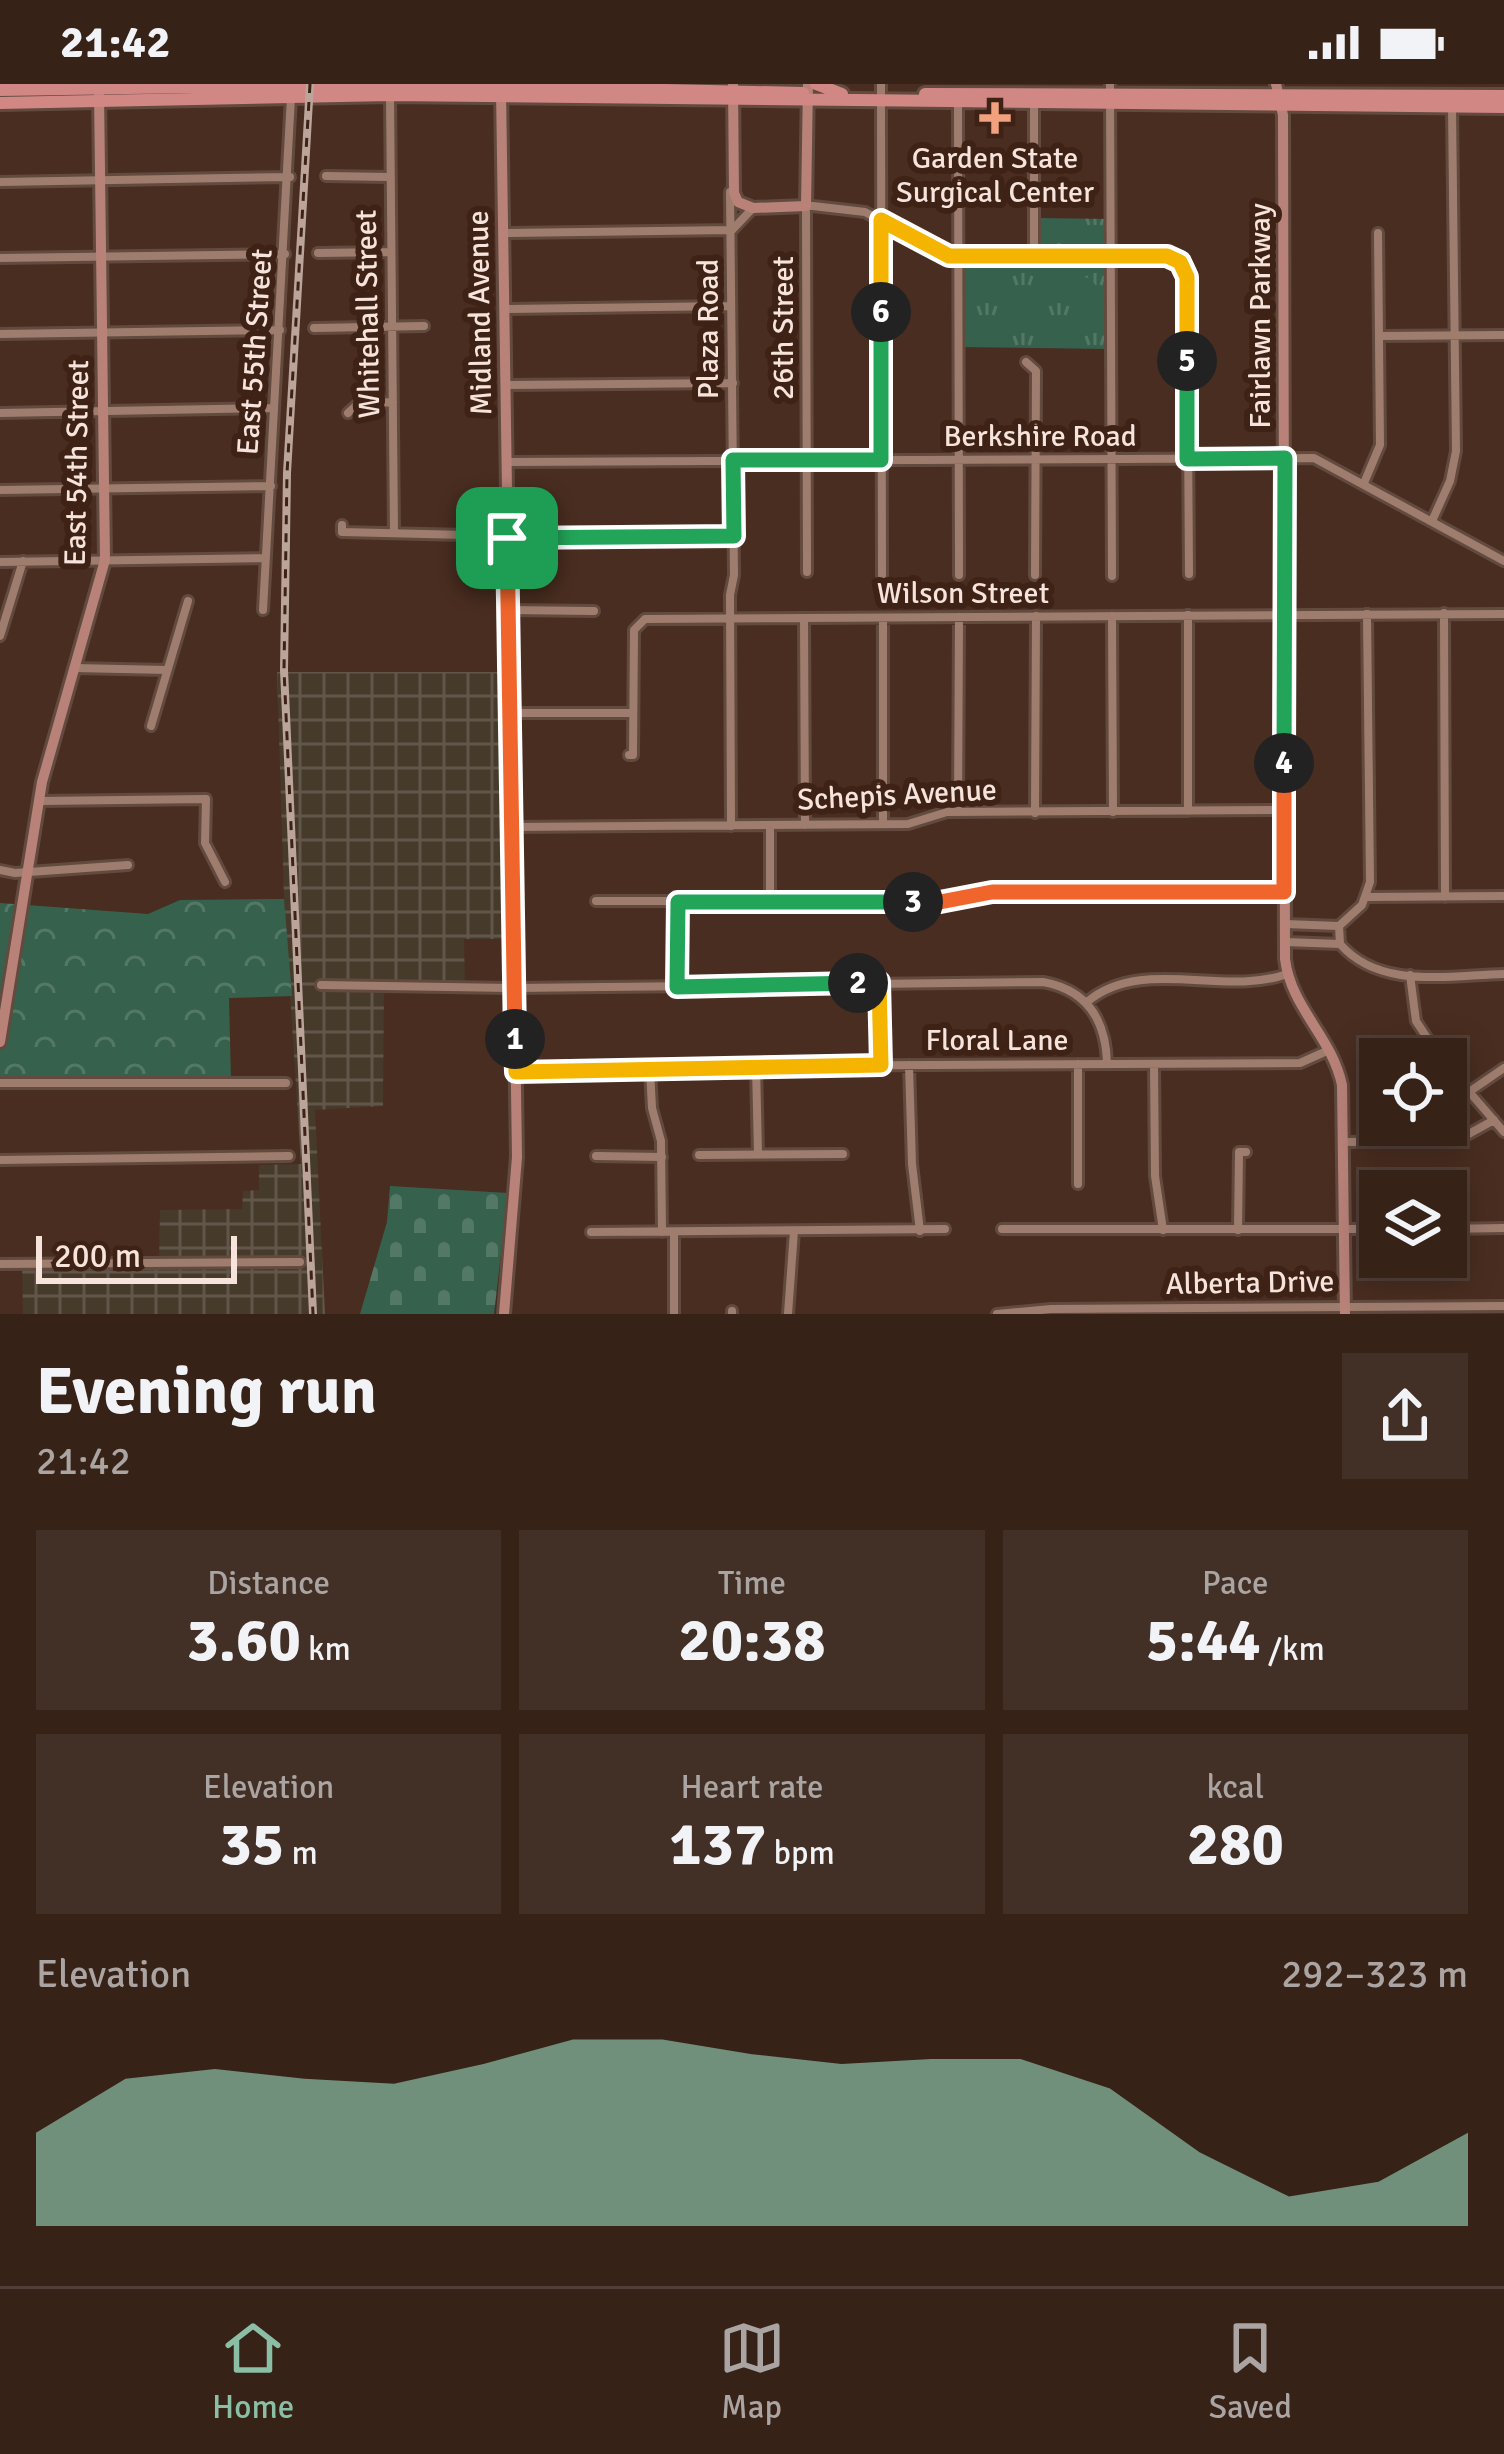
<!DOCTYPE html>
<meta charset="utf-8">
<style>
:root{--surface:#372218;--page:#422f25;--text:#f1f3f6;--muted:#aaa4a2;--line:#513f37;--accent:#8abfa5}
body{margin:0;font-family:Signika,sans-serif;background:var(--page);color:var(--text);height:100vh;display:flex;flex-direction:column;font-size:45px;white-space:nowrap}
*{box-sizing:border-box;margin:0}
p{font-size:39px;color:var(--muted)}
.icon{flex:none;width:66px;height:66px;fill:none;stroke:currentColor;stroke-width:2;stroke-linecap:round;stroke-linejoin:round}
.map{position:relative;height:1230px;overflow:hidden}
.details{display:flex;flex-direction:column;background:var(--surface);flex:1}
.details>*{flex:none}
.controls{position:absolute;left:1359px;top:954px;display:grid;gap:24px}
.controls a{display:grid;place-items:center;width:108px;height:108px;border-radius:0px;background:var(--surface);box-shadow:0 6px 30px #0003,0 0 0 3px var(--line);font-size:60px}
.scale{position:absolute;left:36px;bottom:30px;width:201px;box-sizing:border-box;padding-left:12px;border:6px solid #f6e3db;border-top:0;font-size:33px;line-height:42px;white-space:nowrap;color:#f6e3db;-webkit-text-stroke:9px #3e2216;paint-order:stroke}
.pin{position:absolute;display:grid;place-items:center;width:102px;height:102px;color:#fff;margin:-51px;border-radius:24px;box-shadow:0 6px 18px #0006}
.km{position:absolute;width:60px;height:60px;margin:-30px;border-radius:50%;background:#222;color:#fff;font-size:33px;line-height:60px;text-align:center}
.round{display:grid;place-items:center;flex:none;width:126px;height:126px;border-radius:0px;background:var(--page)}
.headline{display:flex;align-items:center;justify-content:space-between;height:204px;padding:0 36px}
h1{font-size:66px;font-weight:800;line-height:90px}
.metrics{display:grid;grid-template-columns:repeat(3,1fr);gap:18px;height:204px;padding:12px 36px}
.metrics div{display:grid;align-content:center;border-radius:0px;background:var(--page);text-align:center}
.metrics b{font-size:60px;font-weight:800}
.metrics small{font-size:33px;font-weight:400}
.metrics p{font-size:33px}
.chart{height:336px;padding:24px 36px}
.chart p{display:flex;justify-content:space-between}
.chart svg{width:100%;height:216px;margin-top:12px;fill:var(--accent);opacity:.7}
.status{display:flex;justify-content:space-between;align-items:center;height:84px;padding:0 60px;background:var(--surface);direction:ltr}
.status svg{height:33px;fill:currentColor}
.tabs{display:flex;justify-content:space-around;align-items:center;height:168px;border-top:3px solid var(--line);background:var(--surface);font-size:33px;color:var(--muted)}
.tabs a{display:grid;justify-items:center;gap:6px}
.tabs .on{color:var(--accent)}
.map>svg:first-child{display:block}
.industrial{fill:url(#industrial-grid)}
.grass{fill:url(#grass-tufts)}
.forest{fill:url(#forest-crowns)}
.cemetery{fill:url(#cemetery-stones)}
.garden{fill:#36624d}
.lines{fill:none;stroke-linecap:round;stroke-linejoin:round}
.street-casing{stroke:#624a3f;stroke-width:14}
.secondary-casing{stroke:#624a3f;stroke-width:16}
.primary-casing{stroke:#624a3f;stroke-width:18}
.street{stroke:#9f7d6e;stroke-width:8}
.secondary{stroke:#b88279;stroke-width:10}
.primary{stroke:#d18784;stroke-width:12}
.rail-casing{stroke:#bba59b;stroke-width:8}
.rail{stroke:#3e2216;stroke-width:3;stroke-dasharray:9;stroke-linecap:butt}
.split-1-casing{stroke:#fff;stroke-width:24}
.split-2-casing{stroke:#fff;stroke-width:24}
.split-3-casing{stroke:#fff;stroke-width:24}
.split-4-casing{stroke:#fff;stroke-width:24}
.split-5-casing{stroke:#fff;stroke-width:24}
.split-6-casing{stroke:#fff;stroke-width:24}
.split-7-casing{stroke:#fff;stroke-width:24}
.split-1{stroke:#f0652b;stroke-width:15}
.split-2{stroke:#f5b400;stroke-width:15}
.split-3{stroke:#22a559;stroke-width:15}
.split-4{stroke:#f0652b;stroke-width:15}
.split-5{stroke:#22a559;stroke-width:15}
.split-6{stroke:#f5b400;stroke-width:15}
.split-7{stroke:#22a559;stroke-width:15}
.poi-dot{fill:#f1a17d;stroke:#3e2216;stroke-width:4.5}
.labels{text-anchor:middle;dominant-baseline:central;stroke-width:12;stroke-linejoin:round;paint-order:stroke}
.poi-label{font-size:30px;fill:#f6e3db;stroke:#3e2216}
.street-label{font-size:30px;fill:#f6e3db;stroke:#3e2216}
</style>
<div class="status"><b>21:42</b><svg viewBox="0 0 49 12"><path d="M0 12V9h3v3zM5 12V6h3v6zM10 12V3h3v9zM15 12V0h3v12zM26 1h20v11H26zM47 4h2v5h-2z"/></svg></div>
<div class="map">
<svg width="1504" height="1230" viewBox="0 0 1504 1230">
<defs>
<pattern id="industrial-grid" width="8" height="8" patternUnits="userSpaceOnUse" patternTransform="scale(3)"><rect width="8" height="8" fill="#463a2b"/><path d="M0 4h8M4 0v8" fill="none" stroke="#615649"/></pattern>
<pattern id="grass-tufts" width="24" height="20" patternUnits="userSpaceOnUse" patternTransform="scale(3)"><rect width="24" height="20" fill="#36624d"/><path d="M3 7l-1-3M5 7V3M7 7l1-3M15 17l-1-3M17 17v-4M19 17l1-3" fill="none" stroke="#547866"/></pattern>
<pattern id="forest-crowns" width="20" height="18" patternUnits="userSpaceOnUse" patternTransform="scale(3)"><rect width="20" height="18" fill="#36624d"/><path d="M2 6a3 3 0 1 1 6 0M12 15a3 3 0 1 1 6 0" fill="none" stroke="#547866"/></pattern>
<pattern id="cemetery-stones" width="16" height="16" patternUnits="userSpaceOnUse" patternTransform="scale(3)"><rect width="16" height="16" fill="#36624d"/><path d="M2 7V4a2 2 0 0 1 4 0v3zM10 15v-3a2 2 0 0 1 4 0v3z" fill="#547866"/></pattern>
</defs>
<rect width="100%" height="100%" fill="#492d20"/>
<!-- industrial -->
<path class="industrial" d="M277 588H509L513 855H464L465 901 384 903 383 1022 315 1026 325 1230H23L22 1178 159 1179 160 1126 242 1125 243 1107 259 1106V1081L301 1080 284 815Z"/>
<!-- grass -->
<path class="grass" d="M1034 134 1111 135 1112 265 958 263 957 173 1034 172Z"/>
<!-- forest -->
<path class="forest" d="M284 815 292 912 229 914 231 997 0 996V819L148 830 180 816Z"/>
<!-- cemetery -->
<path class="cemetery" d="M390 1102 508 1109 494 1230H360L387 1138Z"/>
<!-- garden -->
<path class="garden" d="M1067 208a15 15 0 1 1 30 0a15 15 0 1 1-30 0Z"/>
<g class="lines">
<!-- street casing -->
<g class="street-casing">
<path id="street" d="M881 0V10
M1110 0 1112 492
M390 11 394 449
M881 18 882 491
M958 19 959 491
M1034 19V172
M326 92 390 93
M0 98 290 93
M730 108 734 491 730 511 731 742
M733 145 753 124
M503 149 732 146
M318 169 391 168
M0 174 285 170
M504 225 730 222
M314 244 424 242
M0 250 280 246
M1379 252 1504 251
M1026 278 1036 287 1035 491
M506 301 733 299
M0 329 274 324
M348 329 358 320 393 318
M506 378 1314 374 1504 477
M1364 399 1380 361 1378 149
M0 406 271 402
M1432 437 1450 397 1456 367 1452 23
M342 441V448L507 452
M507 454 733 452
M0 478 265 474
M807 488 806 122H813L865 128 949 173 1162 172 1180 178 1187 193 1189 490
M263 526 291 13
M508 526 594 527
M1444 529 1445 813
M1188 531V727
M1112 532 1113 728
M804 534 805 741
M883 534V740
M0 552 23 477
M74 584 167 586
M510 629H633
M151 642 188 517
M629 671H633L634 546 645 535 1504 530
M39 717 206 715 205 759 225 798
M958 728 959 533
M1035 729 1036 532
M512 743 908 740 947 728 1284 726
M0 786 15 789 128 781
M1366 813 1504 812
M596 817H940L993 808H1284
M770 818V741
M1285 840 1339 842
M1285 858 1340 860C1380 906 1449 891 1504 890
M1340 860 1339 842 1362 821 1370 798 1367 530
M1410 891 1416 937 1441 975
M879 899 881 981
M321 901 514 904 1043 898C1088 906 1106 937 1107 980
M677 903 678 817
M1087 918C1142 872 1223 913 1287 890
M1078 980V1100
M1154 980 1155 1092 1163 1146
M909 981 912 1080 920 1147
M1446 981 1504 1048
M756 982 758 1070
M650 986 652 1024 661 1057 662 1148
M516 988 756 982 1300 979 1329 966
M0 999H286
M1469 1008 1504 984
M1344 1058 1456 1057 1494 1036
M699 1071 843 1070
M596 1072 662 1073
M0 1076 289 1072
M1002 1145H1380
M1446 1145 1504 1144
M1238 1146 1239 1068H1246
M591 1148 945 1145
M0 1180 300 1178
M674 1230V1148
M732 1230V1227
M788 1230 794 1147
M997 1230 1051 1225 1504 1222"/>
</g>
<!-- secondary casing -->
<g class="secondary-casing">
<path id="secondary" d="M733 0 734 109 738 118 753 124 806 122 808 0
M1276 0 1283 31 1285 875C1291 924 1332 953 1342 1001L1345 1230
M501 6 517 1073 504 1230
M0 958 42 698 105 476 99 9"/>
</g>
<!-- primary casing -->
<g class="primary-casing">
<path id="primary" d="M816 0 842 10
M0 6 390 0 803 9
M925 10 1504 12
M0 19 390 11 1504 23"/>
</g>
<!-- street -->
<use href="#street" class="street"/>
<!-- secondary -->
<use href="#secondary" class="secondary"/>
<!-- primary -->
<use href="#primary" class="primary"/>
<!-- rail casing -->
<g class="rail-casing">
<path id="rail" d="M310 0 287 389 284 586 313 1230"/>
</g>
<!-- rail -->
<use href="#rail" class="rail"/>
</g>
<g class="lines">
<!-- split-1 casing -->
<g class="split-1-casing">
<path id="split-1" d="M507 454 515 955"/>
</g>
<!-- split-2 casing -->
<g class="split-2-casing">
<path id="split-2" d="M515 955 516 988 881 981 879 898 858 899"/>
</g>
<!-- split-3 casing -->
<g class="split-3-casing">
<path id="split-3" d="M858 899 677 903 678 818H913"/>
</g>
<!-- split-4 casing -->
<g class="split-4-casing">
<path id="split-4" d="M913 818H940L992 808H1284V679"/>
</g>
<!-- split-5 casing -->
<g class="split-5-casing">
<path id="split-5" d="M1187 277V375L1285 374 1284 679"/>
</g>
<!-- split-6 casing -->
<g class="split-6-casing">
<path id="split-6" d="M881 228V136L949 172H1167L1180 178 1187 193V277"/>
</g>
<!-- split-7 casing -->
<g class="split-7-casing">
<path id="split-7" d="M507 454 734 452 733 376H881V228"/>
</g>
<!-- split-1 -->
<use href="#split-1" class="split-1"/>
<!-- split-2 -->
<use href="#split-2" class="split-2"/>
<!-- split-3 -->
<use href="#split-3" class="split-3"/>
<!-- split-4 -->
<use href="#split-4" class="split-4"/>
<!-- split-5 -->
<use href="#split-5" class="split-5"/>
<!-- split-6 -->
<use href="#split-6" class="split-6"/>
<!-- split-7 -->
<use href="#split-7" class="split-7"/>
</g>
<!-- markers -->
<path class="poi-dot" d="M989 16h12v12h12v12h-12v12h-12v-12h-12v-12h12z"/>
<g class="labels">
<!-- poi labels -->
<g class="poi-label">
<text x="995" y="74">Garden State<tspan x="995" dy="34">Surgical Center</tspan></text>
</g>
<!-- street labels -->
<g class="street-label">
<text transform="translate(480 229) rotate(-91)">Midland Avenue</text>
<text transform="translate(368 230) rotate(-91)">Whitehall Street</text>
<text transform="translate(1260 232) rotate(-90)">Fairlawn Parkway</text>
<text transform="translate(783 244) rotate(-90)">26th Street</text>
<text transform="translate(708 245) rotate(-90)">Plaza Road</text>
<text transform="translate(255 268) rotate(-86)">East 55th Street</text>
<text x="1040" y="352">Berkshire Road</text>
<text transform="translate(77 379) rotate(-89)">East 54th Street</text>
<text x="963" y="509">Wilson Street</text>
<text transform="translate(897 711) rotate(-3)">Schepis Avenue</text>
<text x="997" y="956">Floral Lane</text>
<text transform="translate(1250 1199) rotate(-1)">Alberta Drive</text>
</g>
</g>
</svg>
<div class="controls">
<a><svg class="icon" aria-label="locate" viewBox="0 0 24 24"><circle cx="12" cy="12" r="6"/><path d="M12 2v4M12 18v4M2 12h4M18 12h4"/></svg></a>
<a><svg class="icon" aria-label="layers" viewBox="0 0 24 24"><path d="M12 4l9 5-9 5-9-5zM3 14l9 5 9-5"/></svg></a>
</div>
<div class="scale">200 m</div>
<div class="pin" style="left:507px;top:454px;background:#1e9e55"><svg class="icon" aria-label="arrive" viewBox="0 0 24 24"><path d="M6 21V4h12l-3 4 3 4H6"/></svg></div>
<b class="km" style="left:515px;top:955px">1</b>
<b class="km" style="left:858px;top:899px">2</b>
<b class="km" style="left:913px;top:818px">3</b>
<b class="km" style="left:1284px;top:679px">4</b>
<b class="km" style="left:1187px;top:277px">5</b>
<b class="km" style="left:881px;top:228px">6</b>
</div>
<section class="details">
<div class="headline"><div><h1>Evening run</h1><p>21:42</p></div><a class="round"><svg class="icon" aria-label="share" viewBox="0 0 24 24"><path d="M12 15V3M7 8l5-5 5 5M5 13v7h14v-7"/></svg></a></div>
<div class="metrics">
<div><p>Distance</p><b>3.60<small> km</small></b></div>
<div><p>Time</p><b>20:38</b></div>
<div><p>Pace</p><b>5:44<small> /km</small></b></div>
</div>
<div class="metrics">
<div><p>Elevation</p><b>35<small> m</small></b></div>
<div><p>Heart rate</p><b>137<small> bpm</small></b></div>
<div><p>kcal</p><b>280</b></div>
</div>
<div class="chart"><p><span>Elevation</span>292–323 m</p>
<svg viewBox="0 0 160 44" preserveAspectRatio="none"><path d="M0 44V25L10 14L20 12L30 14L40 15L50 11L60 6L70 6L80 9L90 11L100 10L110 10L120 16L130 29L140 38L150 35L160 25V44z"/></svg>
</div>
</section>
<nav class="tabs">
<a class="on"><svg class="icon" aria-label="home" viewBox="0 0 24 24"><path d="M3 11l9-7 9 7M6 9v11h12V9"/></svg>Home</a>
<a><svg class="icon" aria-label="map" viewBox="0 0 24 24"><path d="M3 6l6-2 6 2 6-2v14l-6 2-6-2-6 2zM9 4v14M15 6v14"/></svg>Map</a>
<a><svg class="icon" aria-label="saved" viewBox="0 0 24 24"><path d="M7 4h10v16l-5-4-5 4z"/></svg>Saved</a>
</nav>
